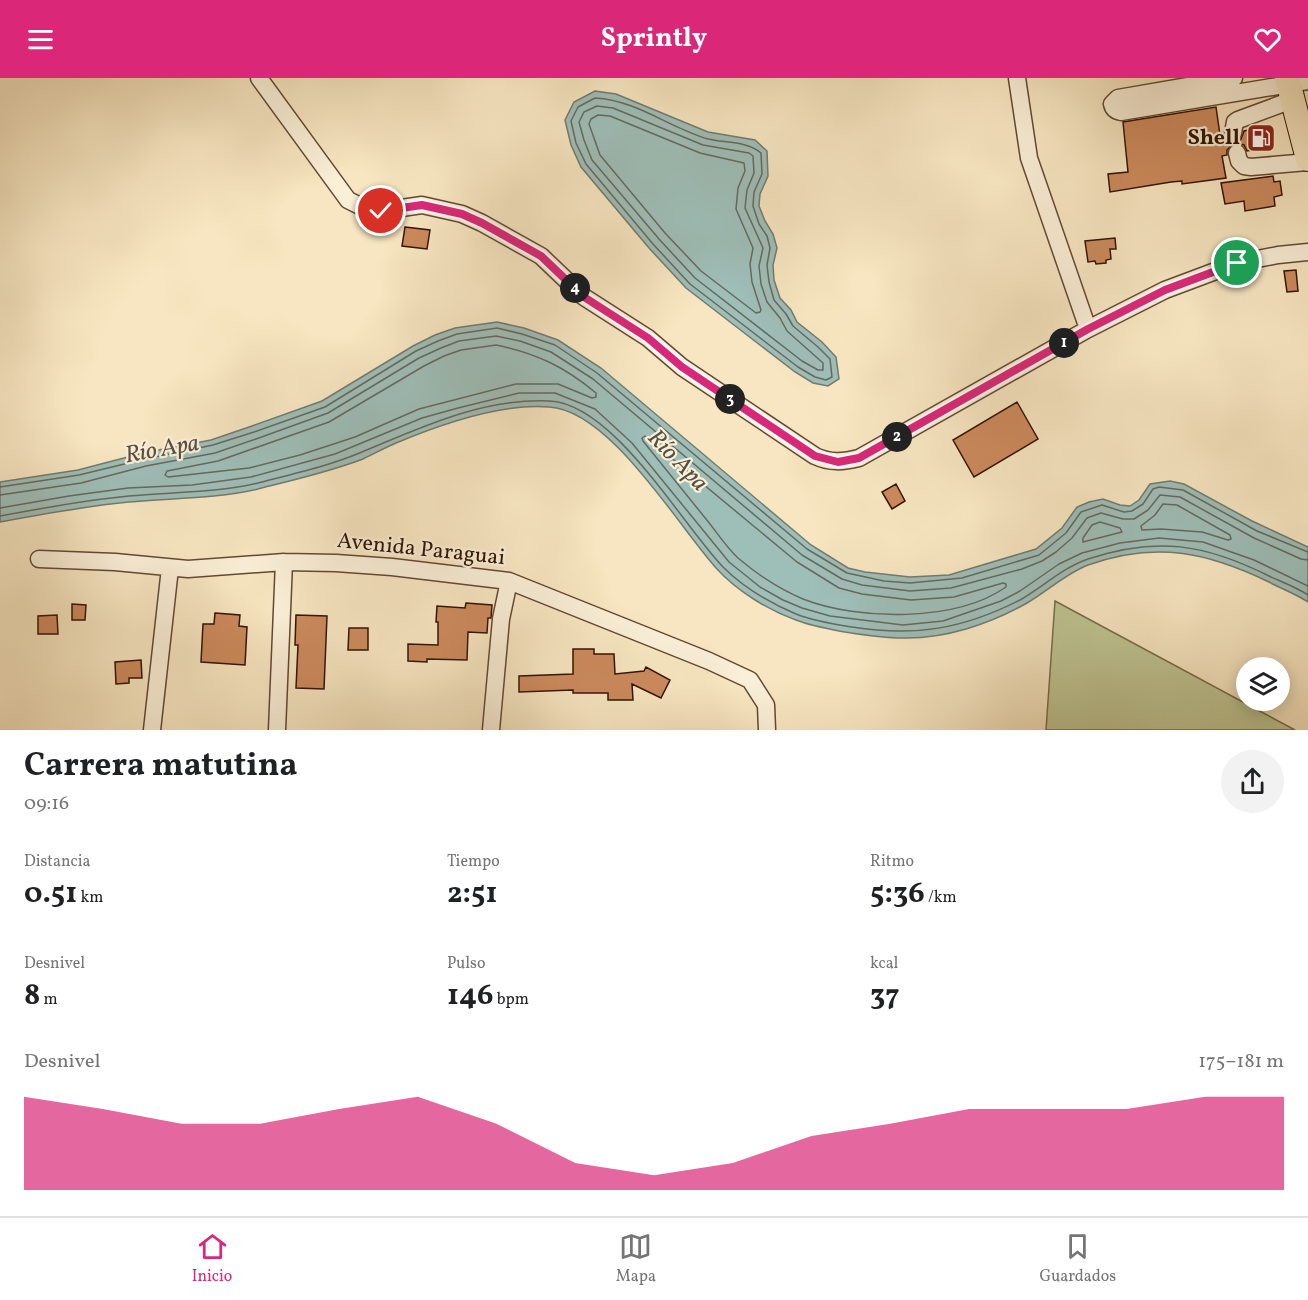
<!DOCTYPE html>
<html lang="es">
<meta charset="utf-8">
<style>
:root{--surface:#fff;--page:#f2f2f2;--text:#202124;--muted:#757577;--line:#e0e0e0;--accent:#db2777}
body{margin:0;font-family:Vollkorn,serif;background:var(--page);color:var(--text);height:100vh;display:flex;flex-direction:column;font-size:22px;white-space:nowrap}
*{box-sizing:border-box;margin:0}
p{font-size:20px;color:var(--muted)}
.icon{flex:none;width:33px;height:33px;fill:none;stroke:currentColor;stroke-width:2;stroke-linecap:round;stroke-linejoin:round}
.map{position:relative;height:652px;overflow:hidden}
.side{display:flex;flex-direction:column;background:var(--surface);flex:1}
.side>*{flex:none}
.buttons{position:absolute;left:1236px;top:579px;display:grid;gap:12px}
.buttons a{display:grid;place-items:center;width:54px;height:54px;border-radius:50%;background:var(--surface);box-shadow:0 3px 15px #0003;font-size:30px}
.pin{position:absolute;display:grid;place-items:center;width:51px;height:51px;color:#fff;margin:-26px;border:3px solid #fff;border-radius:50%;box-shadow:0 2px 6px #0007}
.km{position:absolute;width:30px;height:30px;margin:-15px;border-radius:50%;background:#222;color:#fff;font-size:16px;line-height:30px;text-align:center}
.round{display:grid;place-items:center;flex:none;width:63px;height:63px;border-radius:32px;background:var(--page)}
.summary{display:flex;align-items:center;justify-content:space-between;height:102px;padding:0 24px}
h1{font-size:33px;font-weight:700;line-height:45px}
.metrics{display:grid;grid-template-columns:repeat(3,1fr);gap:9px;height:102px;padding:6px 24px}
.metrics div{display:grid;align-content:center}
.metrics b{font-size:30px;font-weight:700}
.metrics small{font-size:16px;font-weight:400}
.metrics p{font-size:16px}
.chart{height:168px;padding:12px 24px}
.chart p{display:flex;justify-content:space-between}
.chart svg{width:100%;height:108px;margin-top:6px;fill:var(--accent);opacity:.7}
header{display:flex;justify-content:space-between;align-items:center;height:78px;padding:0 24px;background:var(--accent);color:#fff;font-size:27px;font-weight:700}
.dock{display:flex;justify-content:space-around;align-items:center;height:84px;border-top:2px solid var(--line);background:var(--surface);font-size:16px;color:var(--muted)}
.dock a{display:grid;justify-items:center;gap:3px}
.dock .on{color:var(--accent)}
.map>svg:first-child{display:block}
.green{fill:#bec492;stroke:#786c4b;stroke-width:1.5}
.water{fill:#9ebeb8;stroke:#737a70;stroke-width:1.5}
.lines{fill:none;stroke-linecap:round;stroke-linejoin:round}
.shore{stroke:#68685e;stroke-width:1.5}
.building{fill:#cc8a5d;stroke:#321304;stroke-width:1.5}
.minor-casing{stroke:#634833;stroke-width:19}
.highway-casing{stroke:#321304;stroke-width:26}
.minor{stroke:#faefd7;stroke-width:16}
.highway{stroke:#f7e6c1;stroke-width:24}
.route-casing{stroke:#fff;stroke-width:12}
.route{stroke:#db2777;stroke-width:8}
.labels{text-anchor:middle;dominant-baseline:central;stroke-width:4.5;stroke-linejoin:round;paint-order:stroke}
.poi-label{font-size:22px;font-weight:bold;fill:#321304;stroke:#faefd7;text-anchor:end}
.street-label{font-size:22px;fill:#321304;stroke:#faefd7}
.water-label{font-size:24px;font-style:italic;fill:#584f43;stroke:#faefd7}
</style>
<header><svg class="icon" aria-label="menu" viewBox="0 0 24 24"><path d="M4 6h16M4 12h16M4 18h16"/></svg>Sprintly<svg class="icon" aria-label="heart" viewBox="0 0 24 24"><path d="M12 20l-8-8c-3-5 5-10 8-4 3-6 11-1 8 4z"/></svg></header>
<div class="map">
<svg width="1308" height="652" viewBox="0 0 1308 652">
<rect width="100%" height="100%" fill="#f7e6c1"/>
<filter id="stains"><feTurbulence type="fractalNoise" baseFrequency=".00333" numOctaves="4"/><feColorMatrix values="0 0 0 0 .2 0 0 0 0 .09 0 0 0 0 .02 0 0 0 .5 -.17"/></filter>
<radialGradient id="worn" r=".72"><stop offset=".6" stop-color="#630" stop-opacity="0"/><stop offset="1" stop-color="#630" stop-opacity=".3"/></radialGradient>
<!-- green -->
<path class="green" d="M1055 523 1295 652H1046Z"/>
<!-- water -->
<path class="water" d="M595 13 616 16 708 54 755 62 767 73 768 98 760 116 759 128 765 143 773 156 777 170 773 187 774 202 780 220 791 232 797 244 822 264 836 279 839 301 828 308 813 305 795 294 686 210 649 170 581 89 571 67 565 42 574 24Z
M497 244 524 250 558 262 601 290 811 467 848 490 865 494 910 499 949 497 1036 471 1062 450 1077 429 1089 424 1103 421 1120 427 1130 428 1139 422 1150 406 1170 403 1184 406 1252 443 1308 469V524C1296 516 1282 511 1269 504 1207 474 1156 463 1088 487 1065 496 1048 513 1027 525 990 546 945 561 903 560 884 560 864 557 845 554 829 551 811 548 796 542 768 532 737 513 717 491 678 448 610 332 549 329 502 325 439 347 396 365 384 370 374 376 363 381 329 394 293 402 258 411 216 421 172 420 129 424 86 428 43 436 0 444V404L78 392 143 375 211 362 252 348 322 323 413 268 435 257 455 250Z"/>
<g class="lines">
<!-- shore -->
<path class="shore" d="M595 20C636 22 670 50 708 61 725 65 747 63 761 75L762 96 754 114 753 128 759 146 767 158 770 170 767 187 769 204 774 222 786 236 793 248 818 269 830 281 832 299 826 302 815 299 798 289 690 206 653 166 586 86 576 65 571 43 578 29Z
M597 28 613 30 703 67 749 75 753 78 754 95 747 112 745 130 763 170 759 188 761 206 767 224 780 240 787 253 823 285V292H818L802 283 695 200 659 161 592 82 584 62 579 44 584 34Z
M598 37 610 38 700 75 744 85 745 93 738 110 736 131 753 170 750 186 752 204 761 232 760 234 756 235 701 193 665 155 600 77 589 46 591 41Z
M496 267C536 275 565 289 596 315V319L592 320 558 306H516L419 331 355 359 300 377 249 390 168 399 165 397 167 393 218 383 329 344 424 288 444 278 461 272Z
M645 358 797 484 839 510 862 516 911 522 954 519 1003 505 1006 506V509C956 544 859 543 803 521 779 511 758 497 738 480 726 469 716 453 706 441 685 415 664 389 643 363L642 360Z
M0 409 79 397 145 381 213 367 254 354 325 329 416 273 438 263 457 256 497 250 522 256 555 267 597 295 807 471 847 495 884 503 910 505 962 500 1039 477 1066 455 1081 434 1102 427 1124 434 1132 433 1143 426 1153 411 1159 409 1183 412 1257 453 1308 474
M0 417 81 405 146 388 215 375 256 361 328 335 419 280 441 270 459 263 496 258 520 263 551 274 593 301 802 477 842 501 862 507 910 513 951 510 1022 491 1042 483 1056 474 1072 460 1087 440 1101 435 1123 441H1134L1148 432 1160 417 1180 419 1254 460 1301 481 1308 482
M1163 426 1177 427 1230 457 1231 461 1228 462 1202 454 1161 451 1142 452 1141 448 1155 437Z
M0 430 69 418 128 410 192 407 251 399 335 376 422 340 458 330 519 315H555L595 331 632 365 729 484 760 509 783 522 802 530 830 538 903 547 943 543 1001 523 1020 513 1059 486 1082 475 1120 465 1159 460 1203 464 1254 482 1308 508
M0 438C43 430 86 422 129 418 172 414 216 415 258 405 293 396 329 388 362 374 422 349 483 320 549 323 613 325 681 445 723 489 743 509 770 525 796 536 813 543 833 546 852 549 915 559 963 551 1020 522 1043 509 1062 490 1088 481 1157 458 1205 466 1269 498 1282 504 1296 509 1308 517
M1100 444 1120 450 1122 454 1083 464V460L1092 447Z"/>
</g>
<!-- building -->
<path class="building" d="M1216 29 1220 57H1223L1227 63 1234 65 1227 72V77L1222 78 1226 100 1182 106V103L1171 104 1110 114 1108 96 1128 94 1123 44Z
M1267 48 1271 69 1247 73 1244 67 1237 65 1241 61 1244 53Z
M1273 98 1274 104 1280 103 1282 117 1274 119 1275 128 1245 133 1244 123 1225 126 1221 105Z
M405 149 430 152 427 171 402 168Z
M1115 160 1116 171H1110L1111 181 1106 182V185L1096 186 1095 183 1088 184 1085 163Z
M1296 192 1298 213 1287 214 1284 193Z
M1017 324 1038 361 974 399 953 362Z
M896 406 905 423 892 431 882 414Z
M466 525 492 527 491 540H488L487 555 468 554 467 582 427 581V584L408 583V566L438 567V544H436L437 528 465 530Z
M72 526 86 527 85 542H72Z
M215 535 240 537 239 548 247 549 245 587 201 584 203 546H214Z
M57 537 58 556H38V538Z
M296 537 327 538 324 611 296 610 298 567H295Z
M349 550H368V572H348Z
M573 571H594V576H614L615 596 644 593 646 589 670 602 661 620 632 606 633 622H608V615H573V612L519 614V598L573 596Z
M141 582 142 600H129V605L116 606 115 584Z"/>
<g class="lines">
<!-- minor casing -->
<g class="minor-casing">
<path id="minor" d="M259 0 348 122 366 131 381 133 422 127 462 136 482 145 541 178 584 219 648 260 682 289 815 378C830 385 843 384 859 380L1088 251 1165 212 1237 185 1278 177 1308 174
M1017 0 1029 80 1088 251
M1234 0 1118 20 1112 26C1113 31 1115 33 1121 34L1308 3
M1233 55 1235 44 1238 42 1292 22
M1237 75 1239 83 1244 88 1251 89 1308 84
M39 481 115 484 188 491 284 484 336 485 392 489 509 503 709 583 750 602 766 627 767 652
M152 652 170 490
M277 652 284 484
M491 652 501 541 509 503"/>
</g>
<!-- highway casing -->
<g class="highway-casing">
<path id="highway" d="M1287 0 1308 81"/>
</g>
<!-- minor -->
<use href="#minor" class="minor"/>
<!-- highway -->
<use href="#highway" class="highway"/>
</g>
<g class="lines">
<!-- route casing -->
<g class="route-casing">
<path id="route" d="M381 133 422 127 462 136 482 145 541 178 584 219 648 260 682 289 815 378 838 384 859 380 1088 251 1165 212 1237 185"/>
</g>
<!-- route -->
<use href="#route" class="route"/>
</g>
<!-- icons -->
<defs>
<g id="fuel-square" transform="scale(1.5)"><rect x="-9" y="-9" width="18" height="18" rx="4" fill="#8f2418" stroke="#faefd7"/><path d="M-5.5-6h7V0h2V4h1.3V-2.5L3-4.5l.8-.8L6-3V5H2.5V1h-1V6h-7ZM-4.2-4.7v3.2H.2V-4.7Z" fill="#fff"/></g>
</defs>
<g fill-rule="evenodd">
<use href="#fuel-square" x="1261" y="60"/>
</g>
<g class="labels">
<!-- poi labels -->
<g class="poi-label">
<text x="1240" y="60">Shell</text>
</g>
<!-- street labels -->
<g class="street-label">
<text transform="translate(421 472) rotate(6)">Avenida Paraguai</text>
</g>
<!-- water labels -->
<g class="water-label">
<text transform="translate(162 372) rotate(-10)">Río Apa</text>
<text transform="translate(677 383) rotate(46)">Río Apa</text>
</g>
</g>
<rect width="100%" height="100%" filter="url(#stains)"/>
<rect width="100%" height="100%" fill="url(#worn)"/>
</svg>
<div class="buttons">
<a><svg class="icon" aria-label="layers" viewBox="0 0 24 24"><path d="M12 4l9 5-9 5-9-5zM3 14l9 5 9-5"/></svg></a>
</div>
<div class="pin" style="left:1237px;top:185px;background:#1e9e55"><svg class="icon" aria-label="arrive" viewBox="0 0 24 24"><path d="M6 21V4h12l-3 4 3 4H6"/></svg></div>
<div class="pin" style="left:381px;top:133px;background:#d93025"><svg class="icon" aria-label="check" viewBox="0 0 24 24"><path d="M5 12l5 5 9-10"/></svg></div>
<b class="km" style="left:1064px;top:265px">1</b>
<b class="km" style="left:897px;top:359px">2</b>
<b class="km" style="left:730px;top:321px">3</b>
<b class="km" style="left:575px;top:210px">4</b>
</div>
<section class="side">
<div class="summary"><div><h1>Carrera matutina</h1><p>09:16</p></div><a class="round"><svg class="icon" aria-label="share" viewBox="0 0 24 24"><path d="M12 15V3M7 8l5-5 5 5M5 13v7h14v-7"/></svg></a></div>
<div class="metrics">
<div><p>Distancia</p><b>0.51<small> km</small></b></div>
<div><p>Tiempo</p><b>2:51</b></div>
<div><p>Ritmo</p><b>5:36<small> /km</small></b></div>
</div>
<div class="metrics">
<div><p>Desnivel</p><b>8<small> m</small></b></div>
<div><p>Pulso</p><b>146<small> bpm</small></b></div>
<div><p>kcal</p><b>37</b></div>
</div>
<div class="chart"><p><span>Desnivel</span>175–181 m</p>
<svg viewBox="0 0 160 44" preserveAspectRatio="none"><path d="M0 44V6L10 11L20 17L30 17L40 11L50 6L60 17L70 33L80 38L90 33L100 22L110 17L120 11L130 11L140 11L150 6L160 6V44z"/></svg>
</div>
</section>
<nav class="dock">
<a class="on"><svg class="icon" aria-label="home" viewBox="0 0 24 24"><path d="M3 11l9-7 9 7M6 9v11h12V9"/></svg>Inicio</a>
<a><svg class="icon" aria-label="map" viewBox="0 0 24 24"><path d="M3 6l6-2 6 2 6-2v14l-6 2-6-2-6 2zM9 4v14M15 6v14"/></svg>Mapa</a>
<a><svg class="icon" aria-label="saved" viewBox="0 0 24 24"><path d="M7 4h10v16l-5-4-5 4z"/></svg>Guardados</a>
</nav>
